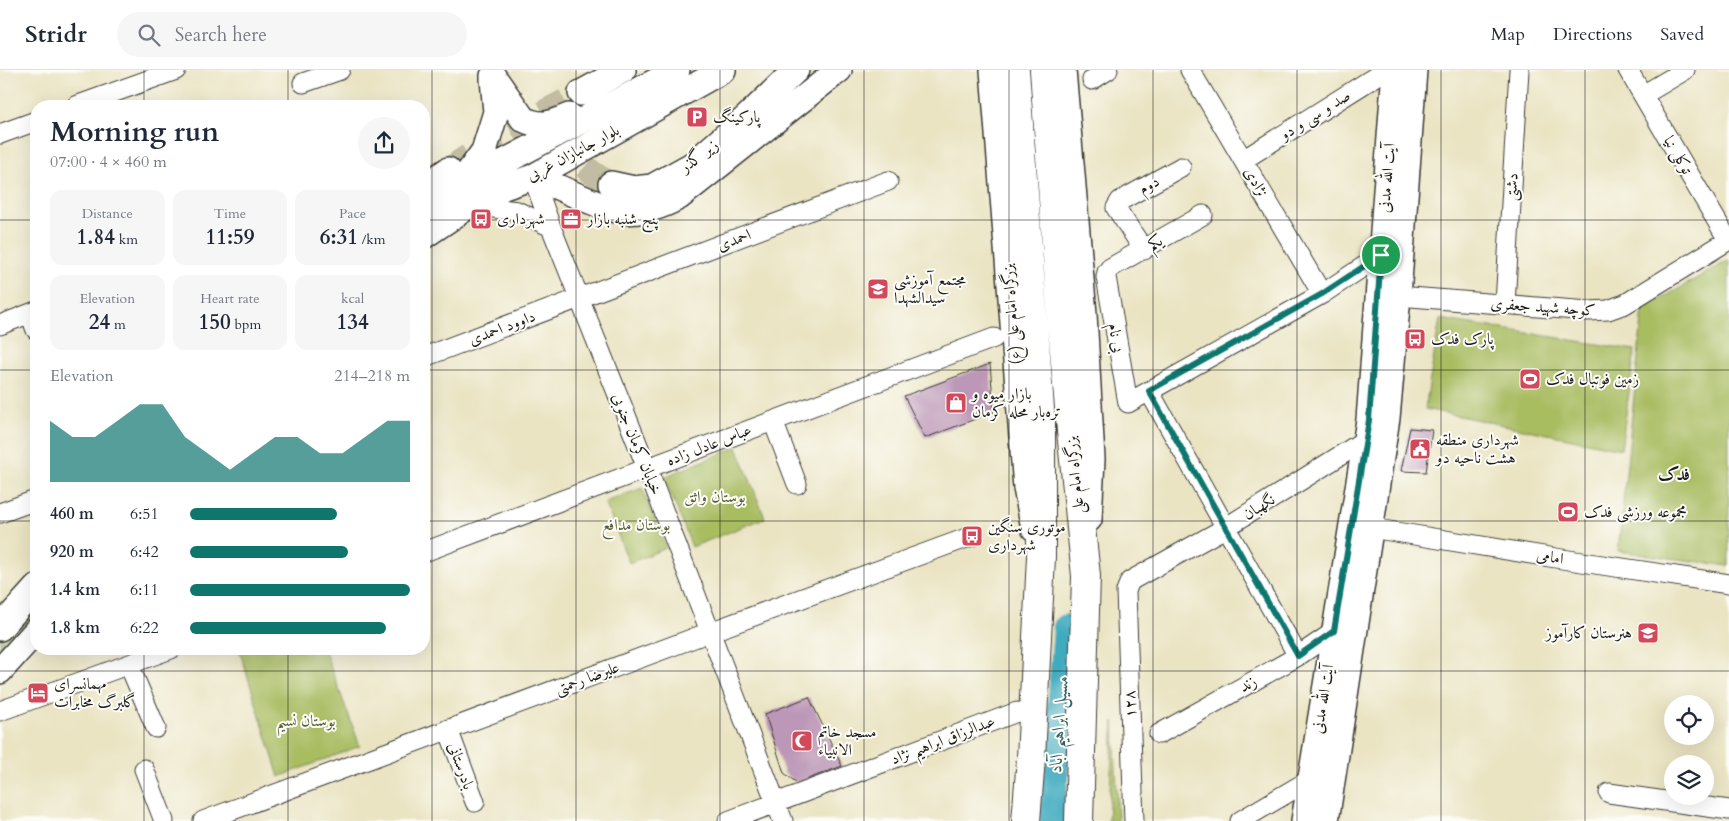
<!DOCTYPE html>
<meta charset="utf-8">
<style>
:root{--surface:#fff;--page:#f6f6f7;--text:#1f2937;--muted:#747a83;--line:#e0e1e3;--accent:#0f766e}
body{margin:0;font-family:Cardo,Amiri,serif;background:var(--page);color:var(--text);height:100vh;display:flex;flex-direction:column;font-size:19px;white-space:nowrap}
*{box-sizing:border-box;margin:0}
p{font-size:16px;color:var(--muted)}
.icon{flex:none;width:28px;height:28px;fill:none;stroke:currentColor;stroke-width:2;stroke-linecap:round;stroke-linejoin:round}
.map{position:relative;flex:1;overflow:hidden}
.details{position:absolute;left:30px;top:30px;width:400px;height:555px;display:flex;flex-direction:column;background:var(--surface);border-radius:20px;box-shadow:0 5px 20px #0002}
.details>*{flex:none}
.tools{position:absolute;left:1664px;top:625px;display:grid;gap:10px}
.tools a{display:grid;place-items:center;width:50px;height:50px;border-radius:50%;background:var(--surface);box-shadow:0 5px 20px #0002;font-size:25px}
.pin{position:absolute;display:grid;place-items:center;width:42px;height:42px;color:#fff;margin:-21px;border:2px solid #fff;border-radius:50%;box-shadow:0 1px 5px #0007}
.round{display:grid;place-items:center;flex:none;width:52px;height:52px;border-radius:26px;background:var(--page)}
.headline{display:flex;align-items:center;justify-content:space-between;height:85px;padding:0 20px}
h1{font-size:28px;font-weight:700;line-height:38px}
.stats{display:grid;grid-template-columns:repeat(3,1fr);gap:8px;height:85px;padding:5px 20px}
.stats div{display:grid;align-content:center;border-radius:12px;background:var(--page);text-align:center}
.stats b{font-size:21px;font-weight:700}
.stats small{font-size:14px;font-weight:400}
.stats p{font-size:14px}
.chart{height:140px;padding:10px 20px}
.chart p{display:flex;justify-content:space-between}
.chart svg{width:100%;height:90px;margin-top:5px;fill:var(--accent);opacity:.7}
ul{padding:0 20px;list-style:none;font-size:16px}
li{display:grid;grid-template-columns:80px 60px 1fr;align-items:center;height:38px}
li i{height:12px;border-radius:6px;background:var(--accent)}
header{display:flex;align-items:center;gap:30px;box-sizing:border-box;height:70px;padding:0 25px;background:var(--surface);border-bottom:1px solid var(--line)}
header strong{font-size:24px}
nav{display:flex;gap:28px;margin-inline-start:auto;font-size:18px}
.search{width:350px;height:45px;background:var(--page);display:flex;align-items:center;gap:12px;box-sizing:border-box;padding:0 18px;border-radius:28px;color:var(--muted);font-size:19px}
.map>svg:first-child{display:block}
.green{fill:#a8bc61;stroke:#626c3e}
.forest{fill:#86a457;stroke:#51603a}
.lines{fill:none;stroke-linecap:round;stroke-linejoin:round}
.river{stroke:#40aabf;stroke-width:26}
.building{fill:#bc97b7}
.major-tunnel{stroke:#c1bca2;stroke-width:25;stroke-dasharray:25 12;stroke-linecap:butt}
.minor-casing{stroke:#3b3a35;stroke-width:21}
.major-casing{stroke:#3b3a35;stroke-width:28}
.highway-casing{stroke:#3b3a35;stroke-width:30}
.minor{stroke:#fff;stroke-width:19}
.major{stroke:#fff;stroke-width:25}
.highway{stroke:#fff;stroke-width:28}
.route-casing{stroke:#fff;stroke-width:10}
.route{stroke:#0f766e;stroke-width:6}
.grid{fill:none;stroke:#1c1c1c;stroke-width:1;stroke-opacity:0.55}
.labels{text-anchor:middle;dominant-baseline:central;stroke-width:4;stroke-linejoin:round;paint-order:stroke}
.street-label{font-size:16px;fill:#1c1c1c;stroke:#fdfcf7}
.poi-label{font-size:16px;fill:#1c1c1c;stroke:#fdfcf7;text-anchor:start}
.park-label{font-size:16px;fill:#545c38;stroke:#fdfcf7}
.neighbourhood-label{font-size:18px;font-weight:bold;fill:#1c1c1c;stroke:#fdfcf7}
.water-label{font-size:18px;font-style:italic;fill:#2e636e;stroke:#fdfcf7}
</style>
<header>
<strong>Stridr</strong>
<div class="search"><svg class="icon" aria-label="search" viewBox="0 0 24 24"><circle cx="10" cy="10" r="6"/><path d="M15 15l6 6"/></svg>Search here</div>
<nav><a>Map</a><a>Directions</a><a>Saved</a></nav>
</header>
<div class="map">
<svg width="1729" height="751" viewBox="0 0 1729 751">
<rect width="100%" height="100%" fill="#fdfcf7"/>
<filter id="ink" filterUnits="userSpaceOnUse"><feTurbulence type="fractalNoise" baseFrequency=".02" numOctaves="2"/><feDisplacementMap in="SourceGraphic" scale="10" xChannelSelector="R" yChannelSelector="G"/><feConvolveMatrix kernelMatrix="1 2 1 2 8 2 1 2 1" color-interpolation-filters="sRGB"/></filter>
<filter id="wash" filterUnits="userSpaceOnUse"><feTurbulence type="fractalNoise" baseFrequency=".0096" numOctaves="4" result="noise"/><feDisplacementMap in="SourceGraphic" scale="20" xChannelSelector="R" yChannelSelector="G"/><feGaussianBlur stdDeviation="1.12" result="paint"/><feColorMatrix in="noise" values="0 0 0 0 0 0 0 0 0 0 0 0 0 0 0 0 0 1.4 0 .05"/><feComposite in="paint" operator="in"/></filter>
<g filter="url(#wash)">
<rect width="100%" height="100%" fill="#eae4c3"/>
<!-- green -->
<path class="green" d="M1729 190V496L1618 481 1643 239Z
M1440 249 1635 280 1621 379 1425 339Z
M737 377 765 448 692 477 664 407Z
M642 418 666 478 629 493 605 432Z
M239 579H324L360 676 279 707Z
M1114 651 1118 751H1108Z"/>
<!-- forest -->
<path class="forest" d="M36 529V544L0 584V569Z"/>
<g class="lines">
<!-- river -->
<path class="river" d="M1052 751 1066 557"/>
</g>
<g id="blocks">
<!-- building -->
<path class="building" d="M990 294 994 342 925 368 904 326Z
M1410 358 1432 360 1426 402 1401 401Z
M809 627 842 696 797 713 784 703 765 644Z"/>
</g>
</g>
<g filter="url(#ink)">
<use href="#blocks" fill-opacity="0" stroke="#3b3a35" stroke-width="1"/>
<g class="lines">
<!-- major-tunnel -->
<path class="major-tunnel" d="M567 65C571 89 591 104 611 114
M448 100 499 66 581 23"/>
<!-- minor casing -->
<g class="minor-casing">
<path id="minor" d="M1190 0 1322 224
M1628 0 1728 170
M1092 10 1108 0
M303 13 340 0
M1643 25 1685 0
M76 36 176 0
M0 64 36 51
M1243 90 1386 0
M533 107 551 157 647 398 783 751
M470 135 517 141 551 157
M1203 145 1110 198 1107 202 1106 207 1128 333 1322 224 1381 185
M1144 180 1116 138 1120 131 1181 97
M1398 226 1589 241 1608 240 1625 234 1729 170
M1505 234 1519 0
M30 244 36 260
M0 255 36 241
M424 287 888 111
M1149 321 1298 586
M773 351 797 414
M0 443 36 430
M1371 458 1562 489 1729 514
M424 482 994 268
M129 595 156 658
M0 641 171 579
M448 659 475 732
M1159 664 1298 586 1335 561
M144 699 164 751
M1609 723 1729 740
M203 751 710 562 972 466
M728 751 1017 642
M1134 751 1126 521 1130 511 1225 458 1365 370
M1240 751 1311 709"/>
</g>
<!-- major casing -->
<g class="major-casing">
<path id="major" d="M993 0 1026 418 1034 458
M1063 0 1084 244 1092 389 1089 449
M493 6 523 49C541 58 551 54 569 46
M581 23 623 0
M533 107C545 112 557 116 569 122 613 141 633 152 679 127L839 0
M463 110 484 81 496 42 493 9
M611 114 634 119 652 117 692 95 746 48 796 0
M424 117 448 100
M424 140 459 116 677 0
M424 166 470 135 504 117 533 107 723 0
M0 558 36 518
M0 601 36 561
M1304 751 1369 350 1395 0
M1326 751 1387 348 1398 226 1414 0"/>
</g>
<!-- highway casing -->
<g class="highway-casing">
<path id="highway" d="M1015 0 1041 353V487L1031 688 1026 751
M1044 0 1062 257 1071 361 1086 506 1079 751"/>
</g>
<!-- minor -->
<use href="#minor" class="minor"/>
<!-- major -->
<use href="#major" class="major"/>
<!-- highway -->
<use href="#highway" class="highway"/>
</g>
</g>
<g class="lines" filter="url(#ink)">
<!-- route casing -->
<g class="route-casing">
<path id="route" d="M1381 185 1369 350 1334 561 1298 586 1149 321 1322 224Z"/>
</g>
<!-- route -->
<use href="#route" class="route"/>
</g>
<!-- grid -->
<path class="grid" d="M144 0V36M288 0V36M432 0V751M576 0V751M720 0V751M864 0V751M1009 0V751M1153 0V751M1297 0V751M1441 0V751M1585 0V751M0 150H36M424 150H1729M0 300H36M424 300H1729M0 451H36M424 451H1729M144 579V751M288 579V751M0 601H1729"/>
<!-- icons -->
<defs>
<g id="parking-square" transform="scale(1.125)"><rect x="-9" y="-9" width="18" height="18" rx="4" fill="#d1495b" stroke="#fdfcf7"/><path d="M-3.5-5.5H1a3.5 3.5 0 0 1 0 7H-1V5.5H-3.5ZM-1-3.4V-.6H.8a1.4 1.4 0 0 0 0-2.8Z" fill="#fff"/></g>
<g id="bus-square" transform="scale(1.125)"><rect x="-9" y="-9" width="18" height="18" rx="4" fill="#d1495b" stroke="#fdfcf7"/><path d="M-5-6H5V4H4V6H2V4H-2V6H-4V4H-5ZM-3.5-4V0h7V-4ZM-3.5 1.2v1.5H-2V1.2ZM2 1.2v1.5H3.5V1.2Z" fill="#fff"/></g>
<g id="office-square" transform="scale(1.125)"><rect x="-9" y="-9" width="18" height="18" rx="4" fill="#d1495b" stroke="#fdfcf7"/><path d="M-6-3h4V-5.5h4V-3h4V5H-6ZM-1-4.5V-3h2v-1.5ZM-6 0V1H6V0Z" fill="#fff"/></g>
<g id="school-square" transform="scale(1.125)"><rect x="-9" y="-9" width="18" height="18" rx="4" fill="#d1495b" stroke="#fdfcf7"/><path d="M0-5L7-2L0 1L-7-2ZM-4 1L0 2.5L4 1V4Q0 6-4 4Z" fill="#fff"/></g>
<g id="stadium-square" transform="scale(1.125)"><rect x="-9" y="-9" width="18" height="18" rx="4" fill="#d1495b" stroke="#fdfcf7"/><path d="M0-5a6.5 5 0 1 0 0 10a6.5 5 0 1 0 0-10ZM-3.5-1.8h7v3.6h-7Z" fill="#fff"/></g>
<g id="shop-square" transform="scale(1.125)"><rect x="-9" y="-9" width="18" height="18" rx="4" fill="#d1495b" stroke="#fdfcf7"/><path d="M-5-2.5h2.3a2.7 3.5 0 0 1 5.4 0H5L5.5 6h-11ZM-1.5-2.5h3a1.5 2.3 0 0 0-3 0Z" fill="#fff"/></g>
<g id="civic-square" transform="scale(1.125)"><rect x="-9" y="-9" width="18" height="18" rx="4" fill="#d1495b" stroke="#fdfcf7"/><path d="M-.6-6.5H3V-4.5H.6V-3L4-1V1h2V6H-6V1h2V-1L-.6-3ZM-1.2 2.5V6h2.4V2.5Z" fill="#fff"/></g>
<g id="hotel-square" transform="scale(1.125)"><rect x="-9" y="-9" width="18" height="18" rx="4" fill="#d1495b" stroke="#fdfcf7"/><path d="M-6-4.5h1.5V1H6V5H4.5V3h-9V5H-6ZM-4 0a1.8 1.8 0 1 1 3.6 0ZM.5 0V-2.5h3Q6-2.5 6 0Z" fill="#fff"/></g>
<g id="mosque-square" transform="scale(1.125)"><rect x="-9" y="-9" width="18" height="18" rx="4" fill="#d1495b" stroke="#fdfcf7"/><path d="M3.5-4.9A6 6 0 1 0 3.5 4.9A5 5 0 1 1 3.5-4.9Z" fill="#fff"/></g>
</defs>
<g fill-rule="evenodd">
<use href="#parking-square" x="697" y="47"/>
<use href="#bus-square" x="481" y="149"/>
<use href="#office-square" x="571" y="149"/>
<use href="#school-square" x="878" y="219"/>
<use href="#bus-square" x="1415" y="269"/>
<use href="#stadium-square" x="1530" y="309"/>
<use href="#shop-square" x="956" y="333"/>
<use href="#civic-square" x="1420" y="379"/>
<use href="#stadium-square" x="1568" y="442"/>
<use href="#bus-square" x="972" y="466"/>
<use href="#school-square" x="1648" y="563"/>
<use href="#hotel-square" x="38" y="623"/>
<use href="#mosque-square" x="802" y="671"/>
</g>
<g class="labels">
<!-- street labels -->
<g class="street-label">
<text transform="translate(1315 45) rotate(-32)">صد و سی و دو</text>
<text transform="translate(573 83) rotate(-28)">بلوار جانبازان غربی</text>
<text transform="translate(1678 85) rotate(60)">توکلی نیا</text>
<text transform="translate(699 86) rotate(-37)">زیر گذر</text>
<text transform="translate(1387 108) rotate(-86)">آیت الله مدنی</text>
<text transform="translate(1256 112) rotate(60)">نژادی</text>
<text transform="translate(1149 115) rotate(-29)">دوم</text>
<text transform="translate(1512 117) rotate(-87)">دشتی</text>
<text transform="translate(734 170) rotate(-21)">احمدی</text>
<text transform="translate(1155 173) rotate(-30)">یکم</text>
<text transform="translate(1543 237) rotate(4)">کوچه شهید جعفری</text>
<text transform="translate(1012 244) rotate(-95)">بزرگراه امام علی (ع)</text>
<text transform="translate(502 258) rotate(-21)">داوود احمدی</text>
<text transform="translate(1116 268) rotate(80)">بی نام</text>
<text transform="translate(637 374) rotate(68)">خیابان کرمان جنوبی</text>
<text transform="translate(709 375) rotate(-21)">عباس عادل زاده</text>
<text transform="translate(1075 405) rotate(-96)">بزرگراه امام علی</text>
<text transform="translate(1259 437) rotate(-32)">نگهبان</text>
<text transform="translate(1550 487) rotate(9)">امامی</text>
<text transform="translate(587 608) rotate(-20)">علیرضا رحمتی</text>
<text transform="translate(1248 614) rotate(-29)">زند</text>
<text transform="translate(1323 629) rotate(-81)">آیت الله مدنی</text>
<text transform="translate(1130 634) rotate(-92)">۱۲۸</text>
<text transform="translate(943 670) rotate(-21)">عبدالرزاق ابراهیم نژاد</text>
<text transform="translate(461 696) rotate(70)">بادرستانی</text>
</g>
<!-- poi labels -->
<g class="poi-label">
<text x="713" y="47">پارکینگ</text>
<text x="497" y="149">شهرداری</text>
<text x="587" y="149">پنج شنبه بازار</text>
<text x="894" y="210">مجتمع آموزشی<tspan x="894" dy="18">سیدالشهدا</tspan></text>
<text x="1431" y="269">پارک فدک</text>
<text x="1546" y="309">زمین فوتبال فدک</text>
<text x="972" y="324">بازار میوه و<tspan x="972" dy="18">تره‌بار محله کرمان</tspan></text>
<text x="1436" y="370">شهرداری منطقه<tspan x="1436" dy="18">هشت ناحیه دو</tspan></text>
<text x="1584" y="442">مجموعه ورزشی فدک</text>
<text x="988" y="457">موتوری سنگین<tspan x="988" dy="18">شهرداری</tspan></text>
<text x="1632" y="563" text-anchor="end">هنرستان کارآموز</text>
<text x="54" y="614">مهمانسرای<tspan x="54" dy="18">گلبرگ مخابرات</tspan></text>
<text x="818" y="662">مسجد خاتم<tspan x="818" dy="18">الانبیاء</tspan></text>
</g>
<!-- park labels -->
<g class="park-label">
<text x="715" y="427">بوستان واثق</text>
<text x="636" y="455">بوستان مدافع</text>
<text x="306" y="651">بوستان نسیم</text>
</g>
<!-- neighbourhood labels -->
<g class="neighbourhood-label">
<text x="1674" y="404">فدک</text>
</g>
<!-- water labels -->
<g class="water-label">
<text transform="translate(1059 654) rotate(-86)">مسیل ابراهیم آباد</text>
</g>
</g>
</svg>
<div class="tools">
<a><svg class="icon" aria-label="locate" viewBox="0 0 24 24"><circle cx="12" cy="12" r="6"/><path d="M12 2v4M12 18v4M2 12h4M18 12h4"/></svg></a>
<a><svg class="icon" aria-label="layers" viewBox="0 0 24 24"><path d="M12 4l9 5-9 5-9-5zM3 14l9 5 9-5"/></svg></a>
</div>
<div class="pin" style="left:1381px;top:185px;background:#1e9e55"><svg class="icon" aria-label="arrive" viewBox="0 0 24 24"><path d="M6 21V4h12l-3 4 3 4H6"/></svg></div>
<section class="details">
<div class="headline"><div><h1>Morning run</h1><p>07:00 · 4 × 460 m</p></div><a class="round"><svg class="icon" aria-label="share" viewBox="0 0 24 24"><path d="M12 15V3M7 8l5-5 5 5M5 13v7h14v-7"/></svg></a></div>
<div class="stats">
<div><p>Distance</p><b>1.84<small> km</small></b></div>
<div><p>Time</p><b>11:59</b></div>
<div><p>Pace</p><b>6:31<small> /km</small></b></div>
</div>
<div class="stats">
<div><p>Elevation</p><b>24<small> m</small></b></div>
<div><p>Heart rate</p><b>150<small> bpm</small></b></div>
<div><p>kcal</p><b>134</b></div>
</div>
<div class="chart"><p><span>Elevation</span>214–218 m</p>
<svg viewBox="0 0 160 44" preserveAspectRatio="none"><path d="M0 44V14L10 22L20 22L30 14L40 6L50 6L60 22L70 30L80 38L90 30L100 22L110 22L120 30L130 30L140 22L150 14L160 14V44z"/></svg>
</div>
<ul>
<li><b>460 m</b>6:51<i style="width:67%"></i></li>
<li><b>920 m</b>6:42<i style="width:72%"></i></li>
<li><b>1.4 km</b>6:11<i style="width:100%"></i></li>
<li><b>1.8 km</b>6:22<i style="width:89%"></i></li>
</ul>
</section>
</div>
